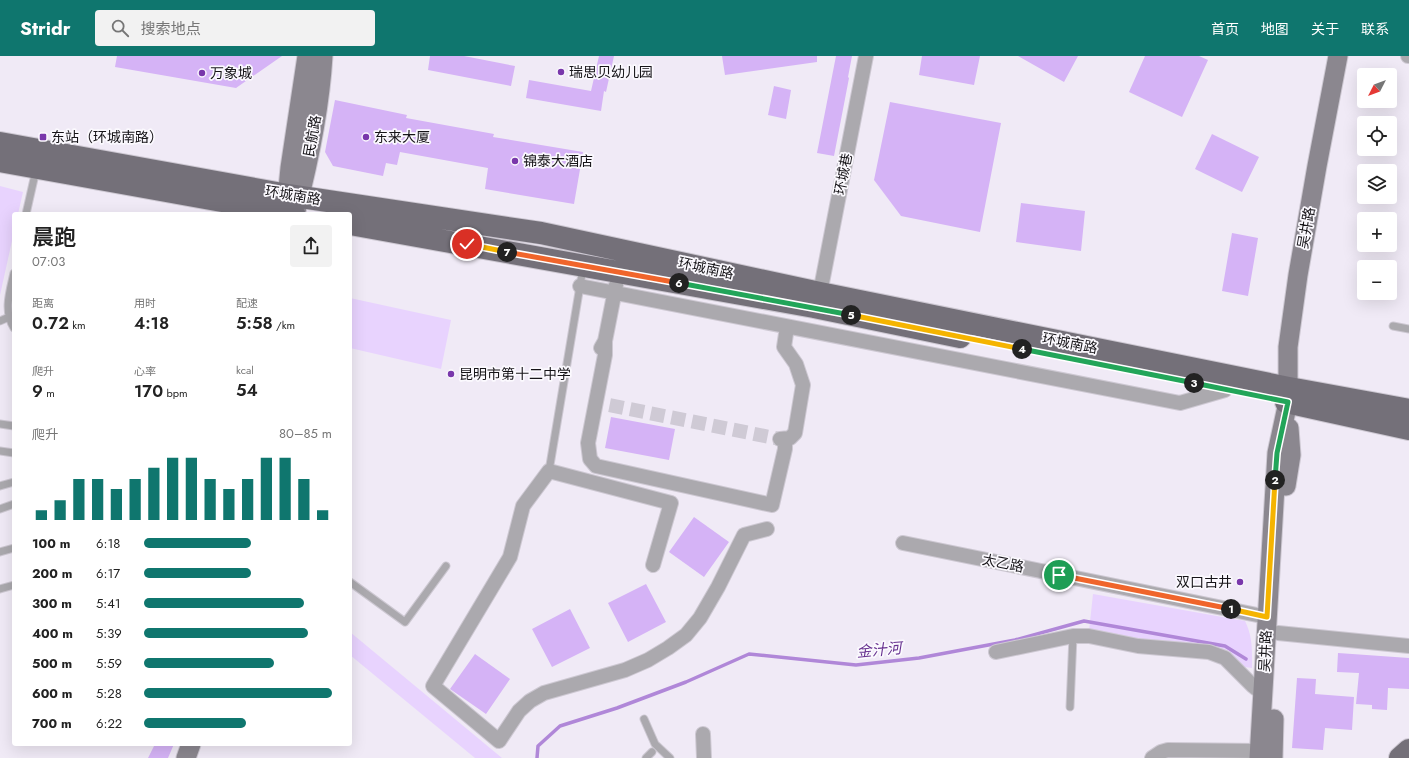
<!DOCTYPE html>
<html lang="zh">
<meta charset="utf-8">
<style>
:root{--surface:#fff;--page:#f2f2f2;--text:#222;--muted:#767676;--accent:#0f766e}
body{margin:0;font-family:Jost,"Noto Sans SC",sans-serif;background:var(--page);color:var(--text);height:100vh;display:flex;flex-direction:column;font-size:15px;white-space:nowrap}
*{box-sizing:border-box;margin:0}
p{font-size:13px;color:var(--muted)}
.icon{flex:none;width:22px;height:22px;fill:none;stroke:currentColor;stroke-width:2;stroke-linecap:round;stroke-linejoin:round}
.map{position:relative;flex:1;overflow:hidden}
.sheet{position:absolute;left:12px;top:156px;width:340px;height:534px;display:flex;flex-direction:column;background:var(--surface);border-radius:4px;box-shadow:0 4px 16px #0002}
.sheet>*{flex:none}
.needle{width:26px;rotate:228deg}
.tools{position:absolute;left:1357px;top:12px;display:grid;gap:8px}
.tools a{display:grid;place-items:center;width:40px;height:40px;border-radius:4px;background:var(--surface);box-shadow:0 4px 16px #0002;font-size:20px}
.pin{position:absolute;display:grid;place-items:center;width:34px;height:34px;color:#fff;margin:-17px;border:2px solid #fff;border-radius:50%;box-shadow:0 1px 4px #0007}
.km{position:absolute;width:20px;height:20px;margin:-10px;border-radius:50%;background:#222;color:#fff;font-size:11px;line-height:20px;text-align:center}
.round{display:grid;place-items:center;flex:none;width:42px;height:42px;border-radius:4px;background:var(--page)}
.headline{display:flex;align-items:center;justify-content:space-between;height:68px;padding:0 20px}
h1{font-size:22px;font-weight:600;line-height:30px}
.stats{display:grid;grid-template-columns:repeat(3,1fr);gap:6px;height:68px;padding:4px 20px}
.stats div{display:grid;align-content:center}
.stats b{font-size:17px;font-weight:600}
.stats small{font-size:11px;font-weight:400}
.stats p{font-size:11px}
.chart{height:112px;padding:8px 20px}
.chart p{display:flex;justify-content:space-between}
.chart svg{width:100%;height:72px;margin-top:4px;stroke:var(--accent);stroke-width:6}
ul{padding:0 20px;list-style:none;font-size:13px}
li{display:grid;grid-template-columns:64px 48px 1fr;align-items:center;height:30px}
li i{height:10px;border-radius:5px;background:var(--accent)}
header{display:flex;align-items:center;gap:24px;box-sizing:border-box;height:56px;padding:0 20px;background:var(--accent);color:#fff}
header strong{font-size:19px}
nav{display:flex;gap:22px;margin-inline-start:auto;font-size:14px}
.search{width:280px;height:36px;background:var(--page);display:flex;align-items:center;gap:10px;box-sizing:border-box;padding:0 14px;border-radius:4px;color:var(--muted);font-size:15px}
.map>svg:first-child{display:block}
.green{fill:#e8d3fe}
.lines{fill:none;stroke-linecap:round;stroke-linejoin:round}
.stream{stroke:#b087d8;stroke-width:3.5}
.building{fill:#d5b3f6}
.street-tunnel{stroke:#cfcad5;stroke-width:14;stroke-dasharray:14 7;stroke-linecap:butt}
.lane-casing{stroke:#cdc8d2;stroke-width:9}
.street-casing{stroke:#cdc8d2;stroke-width:16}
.secondary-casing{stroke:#cdc8d2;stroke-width:21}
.primary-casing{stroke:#cdc8d2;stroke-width:24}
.lane{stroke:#aba9ae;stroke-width:7}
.street{stroke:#aba9ae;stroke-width:14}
.secondary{stroke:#8b878f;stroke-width:19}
.primary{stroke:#747079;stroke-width:22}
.split-1-casing{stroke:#fff;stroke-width:8}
.split-2-casing{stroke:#fff;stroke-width:8}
.split-3-casing{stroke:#fff;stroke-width:8}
.split-4-casing{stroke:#fff;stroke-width:8}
.split-5-casing{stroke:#fff;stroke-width:8}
.split-6-casing{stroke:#fff;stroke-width:8}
.split-7-casing{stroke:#fff;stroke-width:8}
.split-8-casing{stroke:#fff;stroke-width:8}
.split-1{stroke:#f0652b;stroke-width:5}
.split-2{stroke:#f5b400;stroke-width:5}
.split-3{stroke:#22a559;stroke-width:5}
.split-4{stroke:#22a559;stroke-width:5}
.split-5{stroke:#f5b400;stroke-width:5}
.split-6{stroke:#22a559;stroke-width:5}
.split-7{stroke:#f0652b;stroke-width:5}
.split-8{stroke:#f5b400;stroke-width:5}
.poi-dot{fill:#7937ab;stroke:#fbf9fe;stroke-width:1.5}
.labels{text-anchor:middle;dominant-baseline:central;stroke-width:3.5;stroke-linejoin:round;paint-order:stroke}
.poi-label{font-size:14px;fill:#161418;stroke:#fbf9fe;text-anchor:start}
.street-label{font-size:14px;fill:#161418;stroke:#fbf9fe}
.water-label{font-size:15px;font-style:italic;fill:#66308f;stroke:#fbf9fe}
</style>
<header>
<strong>Stridr</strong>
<div class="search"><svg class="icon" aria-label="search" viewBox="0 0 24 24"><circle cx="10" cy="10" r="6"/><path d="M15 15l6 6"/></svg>搜索地点</div>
<nav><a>首页</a><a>地图</a><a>关于</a><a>联系</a></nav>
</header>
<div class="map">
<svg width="1409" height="702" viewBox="0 0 1409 702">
<rect width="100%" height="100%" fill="#f0eaf6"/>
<!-- green -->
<path class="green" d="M0 130 23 136 18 158H14V176L0 239Z
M350 242 451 264 441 313 350 292Z
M1093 538 1245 565C1253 581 1252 595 1252 612L1245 611 1223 594 1139 585 1089 575Z
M350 576 502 702H475L350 599Z"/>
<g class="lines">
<!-- stream -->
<path class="stream" d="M537 702 538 690 560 670 617 652 686 626 749 598 856 609 919 602 1015 584 1084 565 1225 590 1246 603"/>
</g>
<!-- building -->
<path class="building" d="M117 0H282L236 32 115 11Z
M430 0H464L515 10 511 30 428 14Z
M599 0H614L606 36 604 35 601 55 526 42 529 24 591 35Z
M722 0H817V6L725 19Z
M836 0H852L848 21 849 22 834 100 817 97Z
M922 0H980L974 29 919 19Z
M1018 0H1078L1064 26Z
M1145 0H1199L1208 4 1182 61 1129 36Z
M774 30 791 34 786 63 768 59Z
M335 44 407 59 406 62 494 78 493 81 583 96 574 148 485 133 488 112 400 96 397 109 386 107 383 120 333 110 325 96Z
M890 46 1001 67 980 176 901 160 874 124Z
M1212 78 1259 101 1242 136 1195 113Z
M1021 147 1085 155 1081 195 1016 186Z
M1232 177 1258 182 1248 240 1222 235Z
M611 361 675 373 669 404 605 392Z
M694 461 729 486 704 521 669 496Z
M646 528 666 566 628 586 608 547Z
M570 553 590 592 552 611 532 573Z
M1338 597 1409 602V633L1388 632 1387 654 1372 653V649L1356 648 1359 617 1337 616Z
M475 598 510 623 486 658 450 633Z
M1297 622 1316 623 1315 638 1354 641 1352 674 1325 672 1323 694 1292 692Z
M155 688H174L168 702H148Z"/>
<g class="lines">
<!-- street-tunnel -->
<path class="street-tunnel" d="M589 345 780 383"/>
<!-- lane casing -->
<g class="lane-casing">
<path id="lane" d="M26 158 36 114
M14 217C10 235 3 255 14 272
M0 265 9 261
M1393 270 1409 273
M0 368 14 370
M0 395 14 397
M549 415 583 212
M0 430 14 426
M0 453 14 448
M0 496 14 492
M350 526 405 566 446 510
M0 533 14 529
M1070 651 1073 580
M644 663 655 688 670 702
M646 702 652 696"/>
</g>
<!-- street casing -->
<g class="street-casing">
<path id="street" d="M1408 0H1409
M580 230 1180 347 1225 334
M820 237 866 0
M605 285V299L588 387 590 403 596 410 772 449 785 393V383
M601 292 605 285 616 229
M780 383 790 382 795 377 803 329 796 308 784 291 787 271
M903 487 1267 561
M653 509 671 447 549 415 523 450 510 501 433 630 499 685 519 655 530 645 544 637 625 614 648 604 668 592 686 579 700 562 718 531 744 479 767 473
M1278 577 1409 590
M996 596 1073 580H1089L1138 590 1209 596 1225 602 1253 630 1263 638
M703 678 704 702
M1152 702 1161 696 1168 694 1260 695"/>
</g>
<!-- secondary casing -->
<g class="secondary-casing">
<path id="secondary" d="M286 153 290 112 307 0
M296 155C309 105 320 52 323 0
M1286 430 1291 399 1289 372
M186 702 191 688
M1259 702 1277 397 1288 346V291L1298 219 1317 110 1338 0
M1273 702 1274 663"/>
</g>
<!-- primary casing -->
<g class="primary-casing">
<path id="primary" d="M0 87 288 139 541 177 820 237 1289 332 1409 354
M0 105 294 158
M350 168 814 251 960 281
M1286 346 1409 373
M1400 702 1409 694"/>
</g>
<!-- lane -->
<use href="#lane" class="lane"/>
<!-- street -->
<use href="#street" class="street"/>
<!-- secondary -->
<use href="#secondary" class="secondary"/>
<!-- primary -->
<use href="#primary" class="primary"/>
</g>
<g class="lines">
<!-- split-1 casing -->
<g class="split-1-casing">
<path id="split-1" d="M1059 519 1231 553"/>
</g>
<!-- split-2 casing -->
<g class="split-2-casing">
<path id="split-2" d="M1231 553 1267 561 1275 424"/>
</g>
<!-- split-3 casing -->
<g class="split-3-casing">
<path id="split-3" d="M1194 327 1288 346 1277 397 1275 424"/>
</g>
<!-- split-4 casing -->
<g class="split-4-casing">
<path id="split-4" d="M1022 293 1194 327"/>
</g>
<!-- split-5 casing -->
<g class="split-5-casing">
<path id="split-5" d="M851 259 1022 293"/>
</g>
<!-- split-6 casing -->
<g class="split-6-casing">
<path id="split-6" d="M679 227 851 259"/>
</g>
<!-- split-7 casing -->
<g class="split-7-casing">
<path id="split-7" d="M507 196 679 227"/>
</g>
<!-- split-8 casing -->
<g class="split-8-casing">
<path id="split-8" d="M467 188 507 196"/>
</g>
<!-- split-1 -->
<use href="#split-1" class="split-1"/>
<!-- split-2 -->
<use href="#split-2" class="split-2"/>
<!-- split-3 -->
<use href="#split-3" class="split-3"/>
<!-- split-4 -->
<use href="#split-4" class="split-4"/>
<!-- split-5 -->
<use href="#split-5" class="split-5"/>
<!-- split-6 -->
<use href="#split-6" class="split-6"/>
<!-- split-7 -->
<use href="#split-7" class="split-7"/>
<!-- split-8 -->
<use href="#split-8" class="split-8"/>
</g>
<!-- markers -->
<g class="poi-dot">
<circle cx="561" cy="16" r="4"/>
<circle cx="202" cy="17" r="4"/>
<rect x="39" y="77" width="8" height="8" rx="2"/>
<circle cx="366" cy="81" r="4"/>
<circle cx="515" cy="105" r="4"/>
<circle cx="451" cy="318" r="4"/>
<circle cx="1240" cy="526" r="4"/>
</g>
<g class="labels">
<!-- poi labels -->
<g class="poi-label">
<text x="569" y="16">瑞思贝幼儿园</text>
<text x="210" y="17">万象城</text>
<text x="51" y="81">东站（环城南路）</text>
<text x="374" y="81">东来大厦</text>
<text x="523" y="105">锦泰大酒店</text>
<text x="459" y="318">昆明市第十二中学</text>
<text x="1232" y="526" text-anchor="end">双口古井</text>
</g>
<!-- street labels -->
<g class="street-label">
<text transform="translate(312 80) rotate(-80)">民航路</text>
<text transform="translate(843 118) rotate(-79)">环城巷</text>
<text transform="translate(293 139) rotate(9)">环城南路</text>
<text transform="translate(1306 172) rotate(-80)">吴井路</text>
<text transform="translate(706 212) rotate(12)">环城南路</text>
<text transform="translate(1070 287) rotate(11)">环城南路</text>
<text transform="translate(1003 507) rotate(11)">太乙路</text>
<text transform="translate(1265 595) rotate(-87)">吴井路</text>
</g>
<!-- water labels -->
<g class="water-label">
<text transform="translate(879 594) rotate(-5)">金汁河</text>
</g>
</g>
</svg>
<div class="tools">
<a><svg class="needle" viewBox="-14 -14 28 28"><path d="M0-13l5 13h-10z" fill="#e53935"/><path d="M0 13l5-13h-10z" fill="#767676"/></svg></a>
<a><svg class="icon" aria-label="locate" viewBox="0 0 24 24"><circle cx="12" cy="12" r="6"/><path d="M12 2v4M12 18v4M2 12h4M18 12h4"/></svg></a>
<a><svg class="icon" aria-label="layers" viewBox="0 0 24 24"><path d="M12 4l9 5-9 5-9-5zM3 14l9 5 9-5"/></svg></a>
<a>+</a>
<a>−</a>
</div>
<div class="pin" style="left:1059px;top:519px;background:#1e9e55"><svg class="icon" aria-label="arrive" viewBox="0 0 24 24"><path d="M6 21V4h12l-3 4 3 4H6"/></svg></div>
<div class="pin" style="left:467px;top:188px;background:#d93025"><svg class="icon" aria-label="check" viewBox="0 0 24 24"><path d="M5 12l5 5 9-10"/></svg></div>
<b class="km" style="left:1231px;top:553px">1</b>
<b class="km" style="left:1275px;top:424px">2</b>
<b class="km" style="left:1194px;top:327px">3</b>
<b class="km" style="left:1022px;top:293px">4</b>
<b class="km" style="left:851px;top:259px">5</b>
<b class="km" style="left:679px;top:227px">6</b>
<b class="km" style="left:507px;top:196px">7</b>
<section class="sheet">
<div class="headline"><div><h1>晨跑</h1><p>07:03</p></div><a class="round"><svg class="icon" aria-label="share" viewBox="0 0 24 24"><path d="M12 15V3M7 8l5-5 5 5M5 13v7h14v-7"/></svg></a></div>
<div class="stats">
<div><p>距离</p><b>0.72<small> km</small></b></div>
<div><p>用时</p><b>4:18</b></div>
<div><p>配速</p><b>5:58<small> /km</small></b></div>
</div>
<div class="stats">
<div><p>爬升</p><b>9<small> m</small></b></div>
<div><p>心率</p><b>170<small> bpm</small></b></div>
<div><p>kcal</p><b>54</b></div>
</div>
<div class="chart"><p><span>爬升</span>80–85 m</p>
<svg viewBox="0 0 160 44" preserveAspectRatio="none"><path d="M5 44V38M15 44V32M25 44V19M35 44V19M45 44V25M55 44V19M65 44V12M75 44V6M85 44V6M95 44V19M105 44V25M115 44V19M125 44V6M135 44V6M145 44V19M155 44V38"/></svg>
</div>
<ul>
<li><b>100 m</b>6:18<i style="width:57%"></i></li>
<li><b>200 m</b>6:17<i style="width:57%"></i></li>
<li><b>300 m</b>5:41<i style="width:85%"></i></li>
<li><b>400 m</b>5:39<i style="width:87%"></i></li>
<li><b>500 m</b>5:59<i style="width:69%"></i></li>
<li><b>600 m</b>5:28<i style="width:100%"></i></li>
<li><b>700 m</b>6:22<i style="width:54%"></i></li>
</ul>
</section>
</div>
